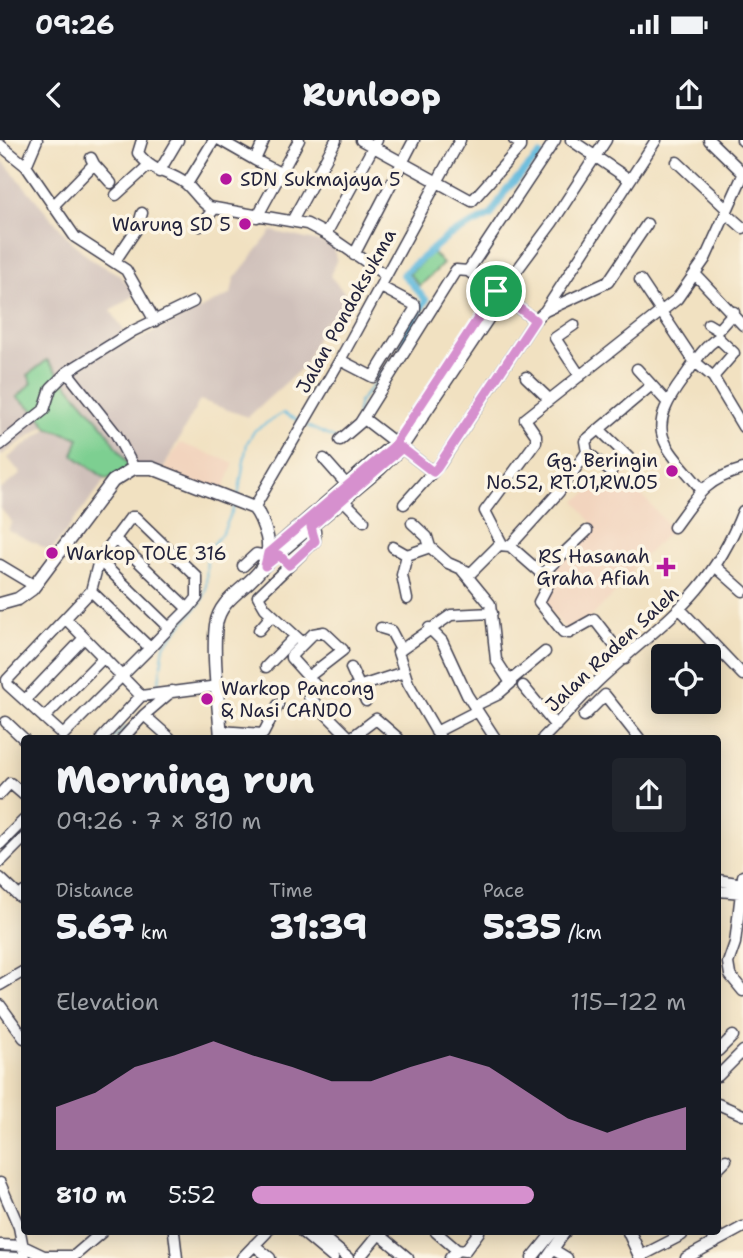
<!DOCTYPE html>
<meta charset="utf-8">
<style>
:root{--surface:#171b24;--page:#20242c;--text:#f1f3f6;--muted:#9ea1a6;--accent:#d690ce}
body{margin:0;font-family:"Shantell Sans",sans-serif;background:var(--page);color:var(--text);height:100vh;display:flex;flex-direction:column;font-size:26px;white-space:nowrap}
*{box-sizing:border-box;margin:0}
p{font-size:23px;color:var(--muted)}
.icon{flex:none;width:38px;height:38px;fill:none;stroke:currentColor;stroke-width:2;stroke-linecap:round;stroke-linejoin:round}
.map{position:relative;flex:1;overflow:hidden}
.drawer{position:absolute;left:21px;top:595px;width:700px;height:500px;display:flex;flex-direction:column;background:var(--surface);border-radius:7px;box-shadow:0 4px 18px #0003}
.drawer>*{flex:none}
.buttons{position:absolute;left:651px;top:504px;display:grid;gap:14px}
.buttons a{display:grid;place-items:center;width:70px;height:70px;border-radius:7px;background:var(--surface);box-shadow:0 4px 18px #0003;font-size:35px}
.pin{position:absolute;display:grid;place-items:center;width:60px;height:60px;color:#fff;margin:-30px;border:4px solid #fff;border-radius:50%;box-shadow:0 2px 7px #0007}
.round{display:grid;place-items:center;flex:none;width:74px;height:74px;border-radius:7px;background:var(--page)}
.head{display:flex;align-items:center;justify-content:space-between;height:119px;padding:0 35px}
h1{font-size:38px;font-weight:800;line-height:52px}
.figures{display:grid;grid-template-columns:repeat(3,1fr);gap:10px;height:119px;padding:7px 35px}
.figures div{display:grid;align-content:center}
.figures b{font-size:35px;font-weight:800}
.figures small{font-size:19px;font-weight:400}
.figures p{font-size:19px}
.chart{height:196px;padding:14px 35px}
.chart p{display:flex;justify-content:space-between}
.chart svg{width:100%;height:126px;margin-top:7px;fill:var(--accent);opacity:.7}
ul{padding:0 35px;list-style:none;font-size:23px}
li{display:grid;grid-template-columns:112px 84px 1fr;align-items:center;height:52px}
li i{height:18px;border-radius:9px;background:var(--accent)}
.status{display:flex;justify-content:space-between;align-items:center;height:49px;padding:0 35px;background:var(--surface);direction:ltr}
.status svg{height:19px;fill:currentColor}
header{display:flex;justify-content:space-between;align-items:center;height:91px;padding:0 35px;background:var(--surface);font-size:32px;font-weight:800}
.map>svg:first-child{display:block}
.built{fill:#f2d4be}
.industrial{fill:#cfc0ba}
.green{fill:#7dcf91;stroke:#507866;stroke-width:2}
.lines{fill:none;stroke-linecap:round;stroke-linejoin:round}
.stream{stroke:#60b9dd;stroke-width:2}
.canal{stroke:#60b9dd;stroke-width:7}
.minor-casing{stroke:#413f4f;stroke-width:13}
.major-casing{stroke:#413f4f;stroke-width:15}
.minor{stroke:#fff;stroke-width:10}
.major{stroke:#fff;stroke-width:12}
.route-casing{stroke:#fff;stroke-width:14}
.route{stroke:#d690ce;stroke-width:9}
.poi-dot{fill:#b5179e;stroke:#fcf5e5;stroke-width:2.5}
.labels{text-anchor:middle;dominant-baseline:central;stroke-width:7;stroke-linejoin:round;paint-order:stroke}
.poi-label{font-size:19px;fill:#22223b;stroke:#fcf5e5;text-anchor:start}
.street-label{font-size:19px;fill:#22223b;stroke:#fcf5e5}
</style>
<div class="status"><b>09:26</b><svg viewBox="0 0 49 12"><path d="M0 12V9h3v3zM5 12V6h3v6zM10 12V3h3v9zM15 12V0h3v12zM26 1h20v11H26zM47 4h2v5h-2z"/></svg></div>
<header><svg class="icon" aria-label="back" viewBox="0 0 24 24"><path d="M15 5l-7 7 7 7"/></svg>Runloop<svg class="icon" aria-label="share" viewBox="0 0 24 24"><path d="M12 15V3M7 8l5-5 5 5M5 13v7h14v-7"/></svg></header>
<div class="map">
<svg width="743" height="1118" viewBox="0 0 743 1118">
<rect width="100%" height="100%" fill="#fcf5e5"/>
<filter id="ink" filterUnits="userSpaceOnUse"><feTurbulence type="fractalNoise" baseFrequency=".0143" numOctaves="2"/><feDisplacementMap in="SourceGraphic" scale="14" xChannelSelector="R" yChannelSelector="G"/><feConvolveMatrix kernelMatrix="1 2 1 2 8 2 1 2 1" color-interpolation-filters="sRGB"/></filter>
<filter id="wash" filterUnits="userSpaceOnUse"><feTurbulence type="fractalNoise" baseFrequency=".00686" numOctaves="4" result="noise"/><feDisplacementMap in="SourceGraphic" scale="28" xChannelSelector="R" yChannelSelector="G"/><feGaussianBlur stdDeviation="1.57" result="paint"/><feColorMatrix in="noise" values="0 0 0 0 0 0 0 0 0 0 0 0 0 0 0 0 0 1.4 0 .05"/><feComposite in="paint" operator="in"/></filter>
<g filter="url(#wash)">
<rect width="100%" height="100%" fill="#f1e1c1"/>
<!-- built -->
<path class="built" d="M180 303 234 323 222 353 159 336Z
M619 329 672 389 631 430 634 434 592 476 567 492 541 459 551 444 544 433 594 387 576 361Z"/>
<!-- industrial -->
<path class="industrial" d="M3 21 71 101 92 120 118 134 136 154 111 171 132 203 231 154 234 139 272 91 332 105 337 119 330 136 352 161 323 184 304 226 248 277 200 260 159 336 133 332 32 242 36 272 46 285 0 316V24Z
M48 288 79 298 73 315 106 339 51 411 8 390 12 382 0 368V350L21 334 8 318Z"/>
<!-- green -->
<path class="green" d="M432 112 443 124 420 146 409 134Z
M47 220 104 287 133 332 106 339 73 315 79 298 48 288 36 272 17 257 32 243 28 235Z"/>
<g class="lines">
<!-- stream -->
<path class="stream" d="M356 281 359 262 380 237
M307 286 336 299
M238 357 247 303 255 290 283 273 299 281
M158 549 164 505 202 461 206 448 207 412 223 392 235 365
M114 598 126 587"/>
<!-- canal -->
<path class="canal" d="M403 208 407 192 426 160 403 134 448 96 491 75 506 50 540 15
M380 237 393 224"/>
</g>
</g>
<g filter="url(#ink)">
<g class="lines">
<!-- minor casing -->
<g class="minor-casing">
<path id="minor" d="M142 0 138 13C154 34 167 30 185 43 194 50 199 61 209 67L307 84 326 94 385 135
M220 0 255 20
M264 0 255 20 280 33
M361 0 472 61 520 7V3L514 0
M571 0 630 40
M709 0 743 33
M742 0 743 1
M0 5 26 26 75 97 126 130 155 181
M677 22 727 69
M94 24 111 43
M26 26 37 0
M159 32 178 0
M187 44 214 0
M116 55 148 26
M53 66 94 24 91 18
M726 73 743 88
M257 77 299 0
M292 81 336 0
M200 86 214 69
M326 94 377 0
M354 115 414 0
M115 121 138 87 142 73
M468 131 555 0
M695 134 743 185
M640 140 694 221 713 237 743 287
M545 171 656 0
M708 184 718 190 734 172
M574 185 555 198 580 236
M340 220 373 237 415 169V165L381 147
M637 229 667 262
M67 232 116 294 134 328
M526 237 548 258
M414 276 497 151 506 145
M363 278 433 332
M600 290 631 320
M340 300 360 283 456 130 468 131 535 180
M0 305 44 270 51 248 67 232 133 191 193 162
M587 312 611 332
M324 319 347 345
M701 349C664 304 643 293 683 239 694 224 702 208 718 198L734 213 713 237
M343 360 364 381
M404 364 440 324 535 180 545 171 608 142 647 84
M254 368 340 220 460 0
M412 383 427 397 430 407
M674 387C697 356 704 340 743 329
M114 398 188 469 169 488
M502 404 485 371 536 302V295L525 279 677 159 705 119 743 35
M510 406 558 353 587 312 585 301 648 248
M393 407 407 415 430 407 448 423 471 433 499 405 510 406 542 434 587 391
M268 413 399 298
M407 415 402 435 407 459
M99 420 169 488 150 508
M0 425 35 446
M243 426 256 414 267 416
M265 426 381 329 402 308 489 178 506 145 552 83 606 0
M716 427 743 451
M462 430 490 464 496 520 511 543 497 555 474 566
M542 434 549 443 539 462 563 492 569 493 594 479 625 519
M91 451 150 508 63 595 8 545 7 540 91 451 99 420 131 377H135L197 437V458L188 469
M681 470 743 535
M66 479 141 556
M381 488 391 491 401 510
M429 488 442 501 467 555 495 598
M259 490 272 475
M303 503 265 468 258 456 315 401V391L307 382
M266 527 295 497
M351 528 366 561
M308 537 343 510 324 492 313 494 291 516V518L319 549
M510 541 545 512
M523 546 556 586
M352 549 404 532
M309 557 350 598
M25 560 84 498
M144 575 172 551
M584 576 605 555 639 598
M44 578 104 517
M6 582 24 599
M220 591 263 594 278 565
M436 592 477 571
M102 598 141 556 218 546
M123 598 144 575 170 598
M351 598 376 579 398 598
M440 598 408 543 398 512 451 475 492 473
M543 598C561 581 577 561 595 544 659 483 708 460 743 371
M0 654 10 643 24 655
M0 704 24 680
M0 722 24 698
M743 736 735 803 728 823 730 835 743 851
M0 738 20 757 24 752
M718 740 743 744
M718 751 743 753
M0 845 24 831
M0 865 24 898
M718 911 733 896
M718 936 743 911
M718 964 743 975
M718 1028 726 1020
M0 1043 19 1087 25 1118
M174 1092 177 1118
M302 1092 333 1118
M317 1092 348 1118
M436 1092 457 1110
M715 1103 712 1097 716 1092
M0 1105 23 1106 44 1116H74L102 1092
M254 1105 270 1118
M554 1110 567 1118
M641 1116 682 1095
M0 1117 20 1118
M242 1118 267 1092
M359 1118 379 1094 408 1118
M450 1118 457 1110 465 1111 479 1092
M532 1118 553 1092
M547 1118 565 1092
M686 1118 743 1087"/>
</g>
<!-- major casing -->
<g class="major-casing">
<path id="major" d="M0 464 18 459 32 449 113 341 134 328H152L254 368C261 376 264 386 267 397 277 442 221 447 216 485 212 517 219 565 221 598
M629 1092 641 1118"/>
</g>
<!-- minor -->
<use href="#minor" class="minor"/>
<!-- major -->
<use href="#major" class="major"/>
</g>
</g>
<g class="lines" filter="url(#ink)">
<!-- route casing -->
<g class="route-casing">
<path id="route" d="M496 151 535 180 437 328 433 332 402 308 311 387 315 401 289 425 279 415 265 426 268 413 393 307Z"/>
</g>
<!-- route -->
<use href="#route" class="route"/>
</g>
<!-- markers -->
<g class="poi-dot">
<circle cx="226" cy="39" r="7"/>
<circle cx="245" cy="84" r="7"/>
<circle cx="672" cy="331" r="7"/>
<circle cx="52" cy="413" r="7"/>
<path d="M662.5 416.5h7v7h7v7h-7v7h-7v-7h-7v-7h7z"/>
<circle cx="207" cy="559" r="7"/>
</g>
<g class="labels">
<!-- poi labels -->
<g class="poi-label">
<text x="240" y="39">SDN Sukmajaya 5</text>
<text x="231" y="84" text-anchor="end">Warung SD 5</text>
<text x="658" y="320" text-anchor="end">Gg. Beringin<tspan x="658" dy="22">No.52, RT.01,RW.05</tspan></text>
<text x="66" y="413">Warkop TOLE 316</text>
<text x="650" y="416" text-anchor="end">RS Hasanah<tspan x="650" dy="22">Graha Afiah</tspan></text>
<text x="221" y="548">Warkop Pancong<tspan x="221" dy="22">&amp; Nasi CANDO</tspan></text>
</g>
<!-- street labels -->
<g class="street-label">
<text transform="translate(346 171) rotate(-61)">Jalan Pondoksukma</text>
<text transform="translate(612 509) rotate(-43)">Jalan Raden Saleh</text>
</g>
</g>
</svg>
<div class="buttons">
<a><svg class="icon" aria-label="locate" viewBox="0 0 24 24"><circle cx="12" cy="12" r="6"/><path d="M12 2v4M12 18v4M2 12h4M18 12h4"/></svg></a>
</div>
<div class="pin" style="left:496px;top:151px;background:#1e9e55"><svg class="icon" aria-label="arrive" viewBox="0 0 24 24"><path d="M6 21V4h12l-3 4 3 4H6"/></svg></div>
<section class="drawer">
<div class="head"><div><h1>Morning run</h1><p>09:26 · 7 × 810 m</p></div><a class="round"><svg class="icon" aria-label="share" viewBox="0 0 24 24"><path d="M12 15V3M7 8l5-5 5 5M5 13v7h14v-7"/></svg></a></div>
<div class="figures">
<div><p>Distance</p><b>5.67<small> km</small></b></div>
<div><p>Time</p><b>31:39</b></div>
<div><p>Pace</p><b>5:35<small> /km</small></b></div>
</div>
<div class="chart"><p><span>Elevation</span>115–122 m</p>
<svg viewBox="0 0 160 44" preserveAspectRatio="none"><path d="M0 44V29L10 24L20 15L30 11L40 6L50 11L60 15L70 20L80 20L90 15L100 11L110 15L120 24L130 33L140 38L150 33L160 29V44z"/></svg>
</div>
<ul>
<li><b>810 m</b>5:52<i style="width:65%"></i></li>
</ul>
</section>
</div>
